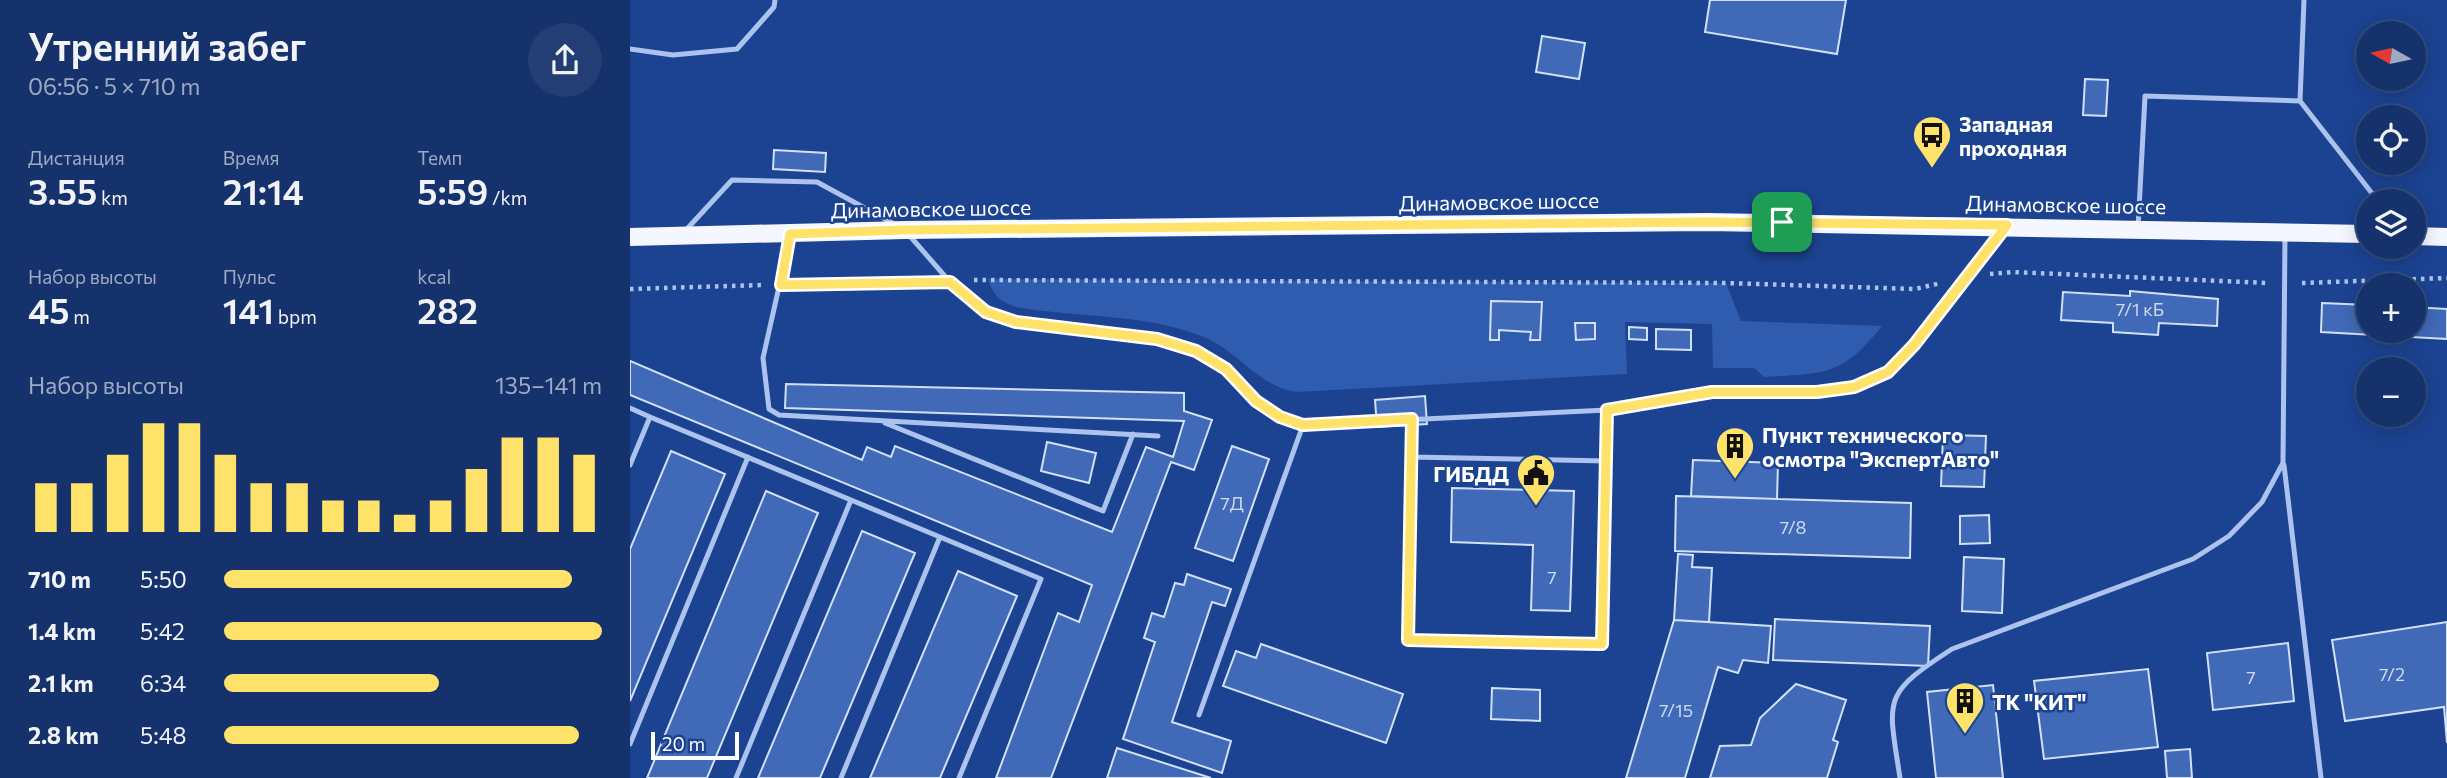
<!DOCTYPE html>
<html lang="ru">
<meta charset="utf-8">
<style>
:root{--surface:#15326d;--page:#223e75;--text:#f1f3f6;--muted:#9daac2;--line:#344d80;--accent:#fee26a}
body{margin:0;font-family:Commissioner,sans-serif;background:var(--page);color:var(--text);height:100vh;display:flex;flex-direction:column;font-size:26px;white-space:nowrap}
*{box-sizing:border-box;margin:0}
p{font-size:23px;color:var(--muted)}
.icon{flex:none;width:38px;height:38px;fill:none;stroke:currentColor;stroke-width:2;stroke-linecap:round;stroke-linejoin:round}
.map{position:relative;flex:1;overflow:hidden}
.sheet{display:flex;flex-direction:column;background:var(--surface);width:630px}
.sheet>*{flex:none}
.needle{width:46px;rotate:279deg}
.buttons{position:absolute;left:1726px;top:21px;display:grid;gap:14px}
.buttons a{display:grid;place-items:center;width:70px;height:70px;border-radius:50%;background:var(--surface);box-shadow:0 4px 18px #0003,0 0 0 2px var(--line);font-size:35px}
.scale{position:absolute;left:21px;bottom:18px;width:88px;box-sizing:border-box;padding-left:7px;border:4px solid #fff;border-top:0;font-size:19px;line-height:24px;white-space:nowrap;color:#fff;-webkit-text-stroke:5px #1c4391;paint-order:stroke}
.pin{position:absolute;display:grid;place-items:center;width:60px;height:60px;color:#fff;margin:-30px;border-radius:14px;box-shadow:0 4px 10px #0006}
.round{display:grid;place-items:center;flex:none;width:74px;height:74px;border-radius:37px;background:var(--page)}
.overview{display:flex;align-items:center;justify-content:space-between;height:119px;padding:0 28px}
h1{font-size:38px;font-weight:600;line-height:52px}
.figures{display:grid;grid-template-columns:repeat(3,1fr);gap:10px;height:119px;padding:7px 28px}
.figures div{display:grid;align-content:center}
.figures b{font-size:35px;font-weight:600}
.figures small{font-size:19px;font-weight:400}
.figures p{font-size:19px}
.chart{height:196px;padding:14px 28px}
.chart p{display:flex;justify-content:space-between}
.chart svg{width:100%;height:126px;margin-top:7px;stroke:var(--accent);stroke-width:6}
ul{padding:0 28px;list-style:none;font-size:23px}
li{display:grid;grid-template-columns:112px 84px 1fr;align-items:center;height:52px}
li i{height:18px;border-radius:9px;background:var(--accent)}
main{display:flex;flex:1;min-height:0}
.map>svg:first-child{display:block}
.green{fill:#2f5caf}
.building{fill:#406ab7;stroke:#d2e0fa;stroke-width:2}
.lines{fill:none;stroke-linecap:round;stroke-linejoin:round}
.path{stroke:#acc3ee;stroke-width:4.5;stroke-dasharray:3.5 5;stroke-linecap:butt}
.service{stroke:#acc3ee;stroke-width:5}
.primary{stroke:#f4f7ff;stroke-width:18}
.route-casing{stroke:#fff;stroke-width:14}
.route{stroke:#fee26a;stroke-width:9}
.labels{text-anchor:middle;dominant-baseline:central;stroke-width:5;stroke-linejoin:round;paint-order:stroke}
.number-label{font-size:18px;fill:#cfdaed}
.poi-label{font-size:21px;font-weight:bold;fill:#fff;stroke:#1c4391;text-anchor:start}
.street-label{font-size:21px;fill:#fff;stroke:#1c4391}
</style>
<main>
<section class="sheet">
<div class="overview"><div><h1>Утренний забег</h1><p>06:56 · 5 × 710 m</p></div><a class="round"><svg class="icon" aria-label="share" viewBox="0 0 24 24"><path d="M12 15V3M7 8l5-5 5 5M5 13v7h14v-7"/></svg></a></div>
<div class="figures">
<div><p>Дистанция</p><b>3.55<small> km</small></b></div>
<div><p>Время</p><b>21:14</b></div>
<div><p>Темп</p><b>5:59<small> /km</small></b></div>
</div>
<div class="figures">
<div><p>Набор высоты</p><b>45<small> m</small></b></div>
<div><p>Пульс</p><b>141<small> bpm</small></b></div>
<div><p>kcal</p><b>282</b></div>
</div>
<div class="chart"><p><span>Набор высоты</span>135–141 m</p>
<svg viewBox="0 0 160 44" preserveAspectRatio="none"><path d="M5 44V27M15 44V27M25 44V17M35 44V6M45 44V6M55 44V17M65 44V27M75 44V27M85 44V33M95 44V33M105 44V38M115 44V33M125 44V22M135 44V11M145 44V11M155 44V17"/></svg>
</div>
<ul>
<li><b>710 m</b>5:50<i style="width:92%"></i></li>
<li><b>1.4 km</b>5:42<i style="width:100%"></i></li>
<li><b>2.1 km</b>6:34<i style="width:57%"></i></li>
<li><b>2.8 km</b>5:48<i style="width:94%"></i></li>
</ul>
</section>
<div class="map">
<svg width="1817" height="778" viewBox="0 0 1817 778">
<rect width="100%" height="100%" fill="#1c4391"/>
<!-- green -->
<path class="green" d="M358 279 1096 283 1111 321 1252 326C1211 377 1195 373 1134 377L1124 368H1083L1082 324 995 322 997 374 666 392C627 386 607 349 571 336 512 313 448 318 386 307 369 301 364 296 358 279Z"/>
<!-- building -->
<path class="building" d="M1080 0H1216L1207 54 1075 32Z
M912 36 955 43 949 79 906 72Z
M1455 79 1478 80 1476 116 1453 115Z
M144 150 196 153 195 172 143 169Z
M1500 291 1588 299 1587 326 1529 323 1528 335 1483 332V323L1431 320 1433 292 1500 296Z
M861 301 912 302 910 340H900L901 332 869 330V340H860Z
M1692 303 1738 305V331H1783V307L1817 309V339L1691 332Z
M945 323H965V339L946 340Z
M999 327 1017 328V340L999 339Z
M1026 329 1061 330V350L1026 349Z
M0 361 232 460 237 447 261 457 265 446 482 532 516 447 543 457 554 421 155 408 156 384 554 393V411L582 420 564 470 541 462 421 778H366L428 613 449 622 462 585 0 395Z
M795 396 797 424 747 427 745 400Z
M1313 435 1356 436 1354 487 1311 486Z
M417 442 466 453 459 483 411 471Z
M602 446 639 459 603 561 565 548Z
M41 451 95 474 0 701V549Z
M1063 460 1148 463 1147 499 1061 496Z
M822 488 944 491 940 611 901 610 903 545 821 542Z
M136 491 188 513 77 778H17Z
M1046 496 1281 503 1280 558 1045 551Z
M1359 515 1360 543 1330 544V516Z
M232 531 285 553 190 778H128Z
M1048 554 1063 555 1062 567 1082 568 1079 622 1044 620Z
M1334 557 1374 559 1372 613 1332 611Z
M328 571 387 596 310 778H240Z
M557 574 601 589 595 606 582 602 542 722 601 741 592 773 493 739 525 642 514 638 522 613 534 617 545 583 554 585Z
M1145 619 1300 626 1298 666 1143 660Z
M1044 620 1141 626 1138 663 1113 660 1108 673 1088 667 1055 778H996Z
M1817 622V743L1814 707 1715 721 1702 640Z
M1658 643 1664 701 1583 710 1577 653Z
M631 644 773 694 756 743 593 686 606 651 626 658Z
M1518 669 1528 747 1414 759 1404 681Z
M1166 684 1216 700 1203 740 1208 742 1197 778H1080L1090 746 1121 745 1130 718Z
M1363 685 1373 778H1306L1297 692Z
M862 688 910 690V721L861 719Z
M487 748 581 778H477Z
M1560 749 1562 778H1537L1535 751Z"/>
<g class="lines">
<!-- path -->
<path class="path" d="M1360 274 1382 272 1638 283
M344 280 1096 283 1285 289 1311 283
M1672 283 1817 278
M165 285 297 282
M0 289 132 285"/>
<!-- service -->
<path class="service" d="M0 49 43 55 107 49 144 7 145 0
M1670 101 1674 0
M1508 228 1515 96 1670 101 1748 201
M56 230 102 180 187 182 266 225
M279 235 320 282 356 312 385 322 527 339 566 351 596 369 626 401 650 417 673 425 977 410 1082 392H1187L1224 387 1258 372 1284 345 1370 233
M160 238 133 358 139 409 149 415 528 436
M0 408 20 417
M782 419 778 640 972 644 977 410
M255 423 473 511 503 434
M781 457 976 461
M0 465 20 417 221 500 106 778
M1654 465 1691 778
M221 500 310 537
M569 715 673 425
M0 744 118 457
M211 778 310 537 411 579 329 778
M1270 778C1258 698 1251 695 1322 649L1563 559 1599 536 1632 502 1653 463 1655 235"/>
<!-- primary -->
<path class="primary" d="M1783 236 1817 237
M0 237 275 230 1077 222 1738 234"/>
</g>
<g class="lines">
<!-- route casing -->
<g class="route-casing">
<path id="route" d="M1077 222 1377 225 1284 345 1258 372 1224 387 1187 392H1082L977 410 972 644 778 640 782 419 673 425 650 417 626 401 596 369 566 351 527 339 386 322 356 312 320 282 151 285 160 234 275 230Z"/>
</g>
<!-- route -->
<use href="#route" class="route"/>
</g>
<!-- icons -->
<defs>
<g id="bus-pin" transform="scale(2.0125)"><path d="M0 17L-7.5 6A9.5 9.5 0 1 1 7.5 6Z" fill="#fee26a" stroke="#1c4391"/><path d="M-5-6H5V4H4V6H2V4H-2V6H-4V4H-5ZM-3.5-4V0h7V-4ZM-3.5 1.2v1.5H-2V1.2ZM2 1.2v1.5H3.5V1.2Z" fill="#111"/></g>
<g id="building-pin" transform="scale(2.0125)"><path d="M0 17L-7.5 6A9.5 9.5 0 1 1 7.5 6Z" fill="#fee26a" stroke="#1c4391"/><path d="M-4-6H4V6H1V3H-1V6H-4ZM-2.5-4.3h1.7v1.8h-1.7ZM.8-4.3h1.7v1.8H.8ZM-2.5-1h1.7V.8h-1.7ZM.8-1h1.7V.8H.8Z" fill="#111"/></g>
<g id="civic-pin" transform="scale(2.0125)"><path d="M0 17L-7.5 6A9.5 9.5 0 1 1 7.5 6Z" fill="#fee26a" stroke="#1c4391"/><path d="M-.6-6.5H3V-4.5H.6V-3L4-1V1h2V6H-6V1h2V-1L-.6-3ZM-1.2 2.5V6h2.4V2.5Z" fill="#111"/></g>
</defs>
<g fill-rule="evenodd">
<use href="#bus-pin" x="1302" y="135"/>
<use href="#building-pin" x="1105" y="446"/>
<use href="#civic-pin" x="906" y="473"/>
<use href="#building-pin" x="1335" y="701"/>
</g>
<g class="labels">
<!-- number labels -->
<g class="number-label">
<text x="1510" y="309">7/1 кБ</text>
<text x="602" y="503">7Д</text>
<text x="1163" y="527">7/8</text>
<text x="922" y="577">7</text>
<text x="1762" y="674">7/2</text>
<text x="1621" y="677">7</text>
<text x="1046" y="710">7/15</text>
</g>
<!-- poi labels -->
<g class="poi-label">
<text x="1329" y="123">Западная<tspan x="1329" dy="24">проходная</tspan></text>
<text x="1132" y="434">Пункт технического<tspan x="1132" dy="24">осмотра "ЭкспертАвто"</tspan></text>
<text x="879" y="473" text-anchor="end">ГИБДД</text>
<text x="1362" y="701">ТК "КИТ"</text>
</g>
<!-- street labels -->
<g class="street-label">
<text transform="translate(869 201) rotate(-1)">Динамовское шоссе</text>
<text transform="translate(1436 204) rotate(1)">Динамовское шоссе</text>
<text transform="translate(301 208) rotate(-1)">Динамовское шоссе</text>
</g>
</g>
</svg>
<div class="buttons">
<a><svg class="needle" viewBox="-14 -14 28 28"><path d="M0-13l5 13h-10z" fill="#e53935"/><path d="M0 13l5-13h-10z" fill="#9daac2"/></svg></a>
<a><svg class="icon" aria-label="locate" viewBox="0 0 24 24"><circle cx="12" cy="12" r="6"/><path d="M12 2v4M12 18v4M2 12h4M18 12h4"/></svg></a>
<a><svg class="icon" aria-label="layers" viewBox="0 0 24 24"><path d="M12 4l9 5-9 5-9-5zM3 14l9 5 9-5"/></svg></a>
<a>+</a>
<a>−</a>
</div>
<div class="scale">20 m</div>
<div class="pin" style="left:1152px;top:222px;background:#1e9e55"><svg class="icon" aria-label="arrive" viewBox="0 0 24 24"><path d="M6 21V4h12l-3 4 3 4H6"/></svg></div>
</div>
</main>
